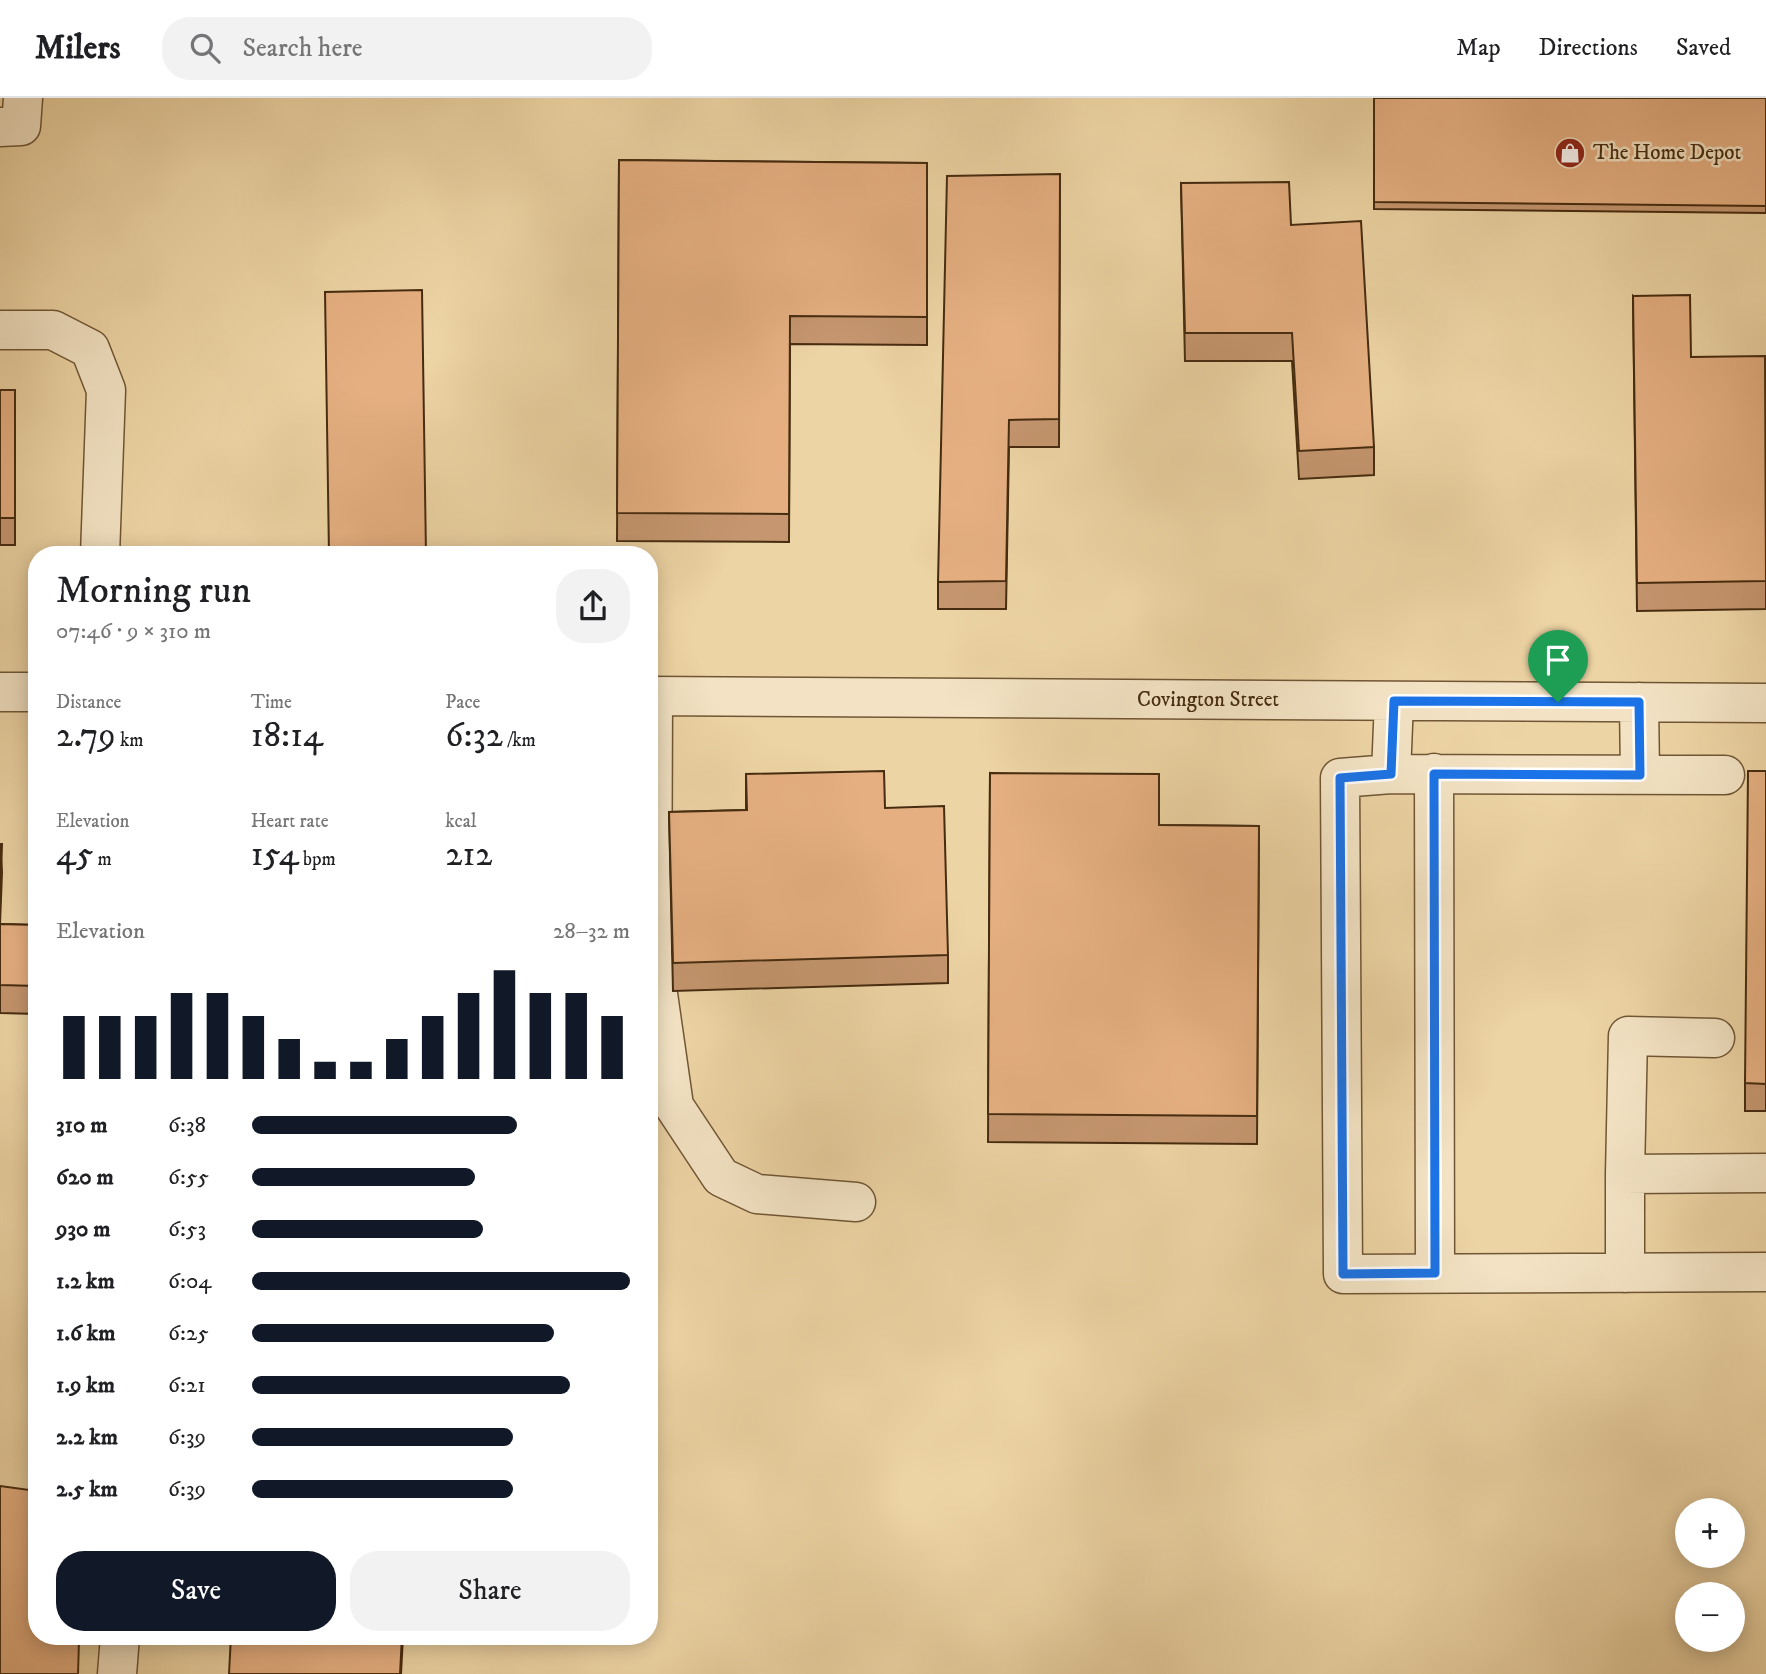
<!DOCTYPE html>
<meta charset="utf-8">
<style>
:root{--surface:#fff;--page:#f2f2f2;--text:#202124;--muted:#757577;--line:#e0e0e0;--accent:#111827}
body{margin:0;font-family:"IM FELL DW Pica",serif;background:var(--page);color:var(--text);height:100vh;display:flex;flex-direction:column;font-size:26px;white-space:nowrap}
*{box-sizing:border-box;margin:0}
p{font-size:23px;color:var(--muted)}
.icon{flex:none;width:38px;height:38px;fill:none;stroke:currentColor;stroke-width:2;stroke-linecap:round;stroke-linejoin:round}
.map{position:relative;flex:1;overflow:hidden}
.panel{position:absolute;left:28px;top:448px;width:630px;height:1099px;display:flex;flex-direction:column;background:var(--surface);border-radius:28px;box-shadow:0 4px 18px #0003}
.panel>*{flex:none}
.controls{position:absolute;left:1675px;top:1400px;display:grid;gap:14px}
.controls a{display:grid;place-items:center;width:70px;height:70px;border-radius:50%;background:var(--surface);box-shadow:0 4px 18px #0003;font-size:35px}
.pin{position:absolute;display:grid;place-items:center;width:60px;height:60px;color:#fff;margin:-72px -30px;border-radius:50% 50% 50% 0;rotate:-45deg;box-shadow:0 0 7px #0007}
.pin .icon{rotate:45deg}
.round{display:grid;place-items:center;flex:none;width:74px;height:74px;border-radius:28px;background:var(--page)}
.summary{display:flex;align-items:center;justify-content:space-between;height:119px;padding:0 28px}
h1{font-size:38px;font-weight:600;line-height:52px}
.metrics{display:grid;grid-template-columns:repeat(3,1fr);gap:10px;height:119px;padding:7px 28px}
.metrics div{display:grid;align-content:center}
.metrics b{font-size:35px;font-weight:600}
.metrics small{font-size:19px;font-weight:400}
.metrics p{font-size:19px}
.chart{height:196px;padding:14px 28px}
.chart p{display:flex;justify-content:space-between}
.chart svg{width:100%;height:126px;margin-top:7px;stroke:var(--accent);stroke-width:6}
.action{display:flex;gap:14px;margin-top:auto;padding:14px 28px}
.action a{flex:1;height:80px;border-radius:28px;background:var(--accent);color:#fff;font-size:28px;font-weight:600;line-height:80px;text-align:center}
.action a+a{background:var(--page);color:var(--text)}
ul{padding:0 28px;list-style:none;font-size:23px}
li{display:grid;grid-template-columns:112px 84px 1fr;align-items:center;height:52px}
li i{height:18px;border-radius:9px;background:var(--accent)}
header{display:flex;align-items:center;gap:42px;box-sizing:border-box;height:98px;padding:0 35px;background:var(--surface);border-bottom:2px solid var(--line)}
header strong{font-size:33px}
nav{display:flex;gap:38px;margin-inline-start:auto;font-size:24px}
.search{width:490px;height:63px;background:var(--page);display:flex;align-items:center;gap:18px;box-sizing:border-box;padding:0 24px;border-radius:28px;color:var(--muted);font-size:26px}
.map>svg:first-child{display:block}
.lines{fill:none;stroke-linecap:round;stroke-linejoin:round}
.minor-casing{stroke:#705635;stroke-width:41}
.minor{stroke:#f3e3c4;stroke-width:38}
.wall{fill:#c5966f;stroke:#462c10;stroke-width:2}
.shaded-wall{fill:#a07a5a;stroke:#462c10;stroke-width:2}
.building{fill:#e5af81;stroke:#462c10;stroke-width:2}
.route-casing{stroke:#fff;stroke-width:14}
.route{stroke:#1a73e8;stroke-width:9}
.labels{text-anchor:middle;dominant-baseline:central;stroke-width:5;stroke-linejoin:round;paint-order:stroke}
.poi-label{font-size:21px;fill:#462c10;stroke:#f3e3c4;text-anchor:start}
.street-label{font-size:21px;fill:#462c10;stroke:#f3e3c4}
</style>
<header>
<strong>Milers</strong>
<div class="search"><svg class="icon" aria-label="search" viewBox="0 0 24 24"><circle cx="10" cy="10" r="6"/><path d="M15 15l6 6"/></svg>Search here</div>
<nav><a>Map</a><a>Directions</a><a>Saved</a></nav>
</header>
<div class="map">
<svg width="1766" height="1576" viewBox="0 0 1766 1576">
<rect width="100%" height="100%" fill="#edd4a4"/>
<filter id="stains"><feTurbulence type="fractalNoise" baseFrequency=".00286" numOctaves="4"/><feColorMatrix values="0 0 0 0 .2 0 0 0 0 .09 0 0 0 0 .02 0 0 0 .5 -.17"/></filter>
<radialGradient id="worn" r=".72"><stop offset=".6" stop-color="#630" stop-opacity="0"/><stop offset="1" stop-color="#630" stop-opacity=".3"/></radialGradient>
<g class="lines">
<!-- minor casing -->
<g class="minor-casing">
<path id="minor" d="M0 29 21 28 23 0
M0 232H53L90 251 106 292 100 457
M0 594H37
M649 598 1766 605
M653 598 652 854 674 1008 721 1079 757 1096 856 1104
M1394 603 1391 676 1725 677
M1639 604 1640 677
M1434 675 1435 1175
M1391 676 1340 680 1343 1176 1766 1174
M1625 1076 1628 938 1715 940
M1625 1175V1076L1766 1075
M117 1576 120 1538"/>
</g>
<!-- minor -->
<use href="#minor" class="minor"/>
</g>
<!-- wall -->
<path class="wall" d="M1374 0H1766V115L1374 111Z
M619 62 927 65V247L790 246 789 444 617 443Z
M1060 76 1059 349H1009L1006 511H938V484Z
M1181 85 1291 127 1374 349V377L1299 381 1292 263H1185Z
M1633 198 1691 259 1766 363V511L1637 513Z
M0 292H15V447H0Z
M1766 673V1013H1745V985Z
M990 675 1159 727 1259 728 1257 1046 988 1044Z
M746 676 885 710 948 857V885L673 893 669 714 746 712Z
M0 746 2 774 0 826 37 827V916L0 915Z"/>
<!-- shaded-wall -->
<path class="shaded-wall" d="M402 1538H403L401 1576H400Z"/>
<!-- building -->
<path class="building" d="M1374 0H1766V108L1374 104Z
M619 62 927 65V219L790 218 789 416 617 415Z
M1060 76 1059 321 1009 322 1006 483 938 484 947 78Z
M1289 84 1291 127 1361 123 1374 349 1299 353 1292 235H1185L1181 85Z
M422 192 426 457H329L325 194Z
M1690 197 1691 259 1765 258 1766 483 1637 485 1633 198Z
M0 292H15V420H0Z
M884 673 885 710 944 708 948 857 673 865 669 714 747 712 746 676Z
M1748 673H1766V986L1745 985Z
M990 675 1159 676V727L1259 728 1257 1018 988 1016Z
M0 746H2L0 810Z
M0 826 37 827V888L0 887Z
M0 1388 37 1393V1538L79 1542 78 1576H0Z
M231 1538H402L400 1576H229Z"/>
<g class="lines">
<!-- route casing -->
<g class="route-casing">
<path id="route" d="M1394 603 1639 604 1640 677 1434 676 1435 1175 1343 1176 1340 680 1391 676Z"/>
</g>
<!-- route -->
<use href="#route" class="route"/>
</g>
<!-- icons -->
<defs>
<g id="shop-disc" transform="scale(1.575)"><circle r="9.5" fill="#8f2418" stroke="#f3e3c4"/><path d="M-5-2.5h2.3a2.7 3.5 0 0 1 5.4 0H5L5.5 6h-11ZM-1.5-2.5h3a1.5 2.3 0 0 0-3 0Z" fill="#fff"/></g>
</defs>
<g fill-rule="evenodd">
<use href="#shop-disc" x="1570" y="55"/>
</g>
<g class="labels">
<!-- poi labels -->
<g class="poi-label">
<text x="1593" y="55">The Home Depot</text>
</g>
<!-- street labels -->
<g class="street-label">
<text x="1208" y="602">Covington Street</text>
</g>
</g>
<rect width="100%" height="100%" filter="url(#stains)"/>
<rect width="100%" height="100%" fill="url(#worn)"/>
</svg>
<div class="controls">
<a>+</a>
<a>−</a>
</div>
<div class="pin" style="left:1558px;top:604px;background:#1e9e55"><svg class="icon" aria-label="arrive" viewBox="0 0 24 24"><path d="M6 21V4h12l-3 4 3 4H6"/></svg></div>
<section class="panel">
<div class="summary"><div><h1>Morning run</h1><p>07:46 · 9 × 310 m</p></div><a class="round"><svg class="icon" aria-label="share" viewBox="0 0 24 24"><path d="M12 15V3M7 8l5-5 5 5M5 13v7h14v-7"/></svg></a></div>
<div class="metrics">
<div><p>Distance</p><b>2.79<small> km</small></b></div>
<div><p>Time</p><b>18:14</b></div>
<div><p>Pace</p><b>6:32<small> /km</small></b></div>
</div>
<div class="metrics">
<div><p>Elevation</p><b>45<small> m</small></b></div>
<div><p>Heart rate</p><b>154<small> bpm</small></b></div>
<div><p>kcal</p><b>212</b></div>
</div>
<div class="chart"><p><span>Elevation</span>28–32 m</p>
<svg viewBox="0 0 160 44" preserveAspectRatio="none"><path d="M5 44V22M15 44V22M25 44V22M35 44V14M45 44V14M55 44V22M65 44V30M75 44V38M85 44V38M95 44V30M105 44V22M115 44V14M125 44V6M135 44V14M145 44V14M155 44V22"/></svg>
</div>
<ul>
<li><b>310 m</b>6:38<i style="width:70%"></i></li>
<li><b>620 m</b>6:55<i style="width:59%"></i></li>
<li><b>930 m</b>6:53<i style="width:61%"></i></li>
<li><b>1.2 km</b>6:04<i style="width:100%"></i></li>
<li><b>1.6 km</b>6:25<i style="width:80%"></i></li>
<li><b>1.9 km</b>6:21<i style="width:84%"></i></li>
<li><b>2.2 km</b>6:39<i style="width:69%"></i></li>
<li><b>2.5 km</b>6:39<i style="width:69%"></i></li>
</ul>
<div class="action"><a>Save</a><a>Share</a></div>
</section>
</div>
